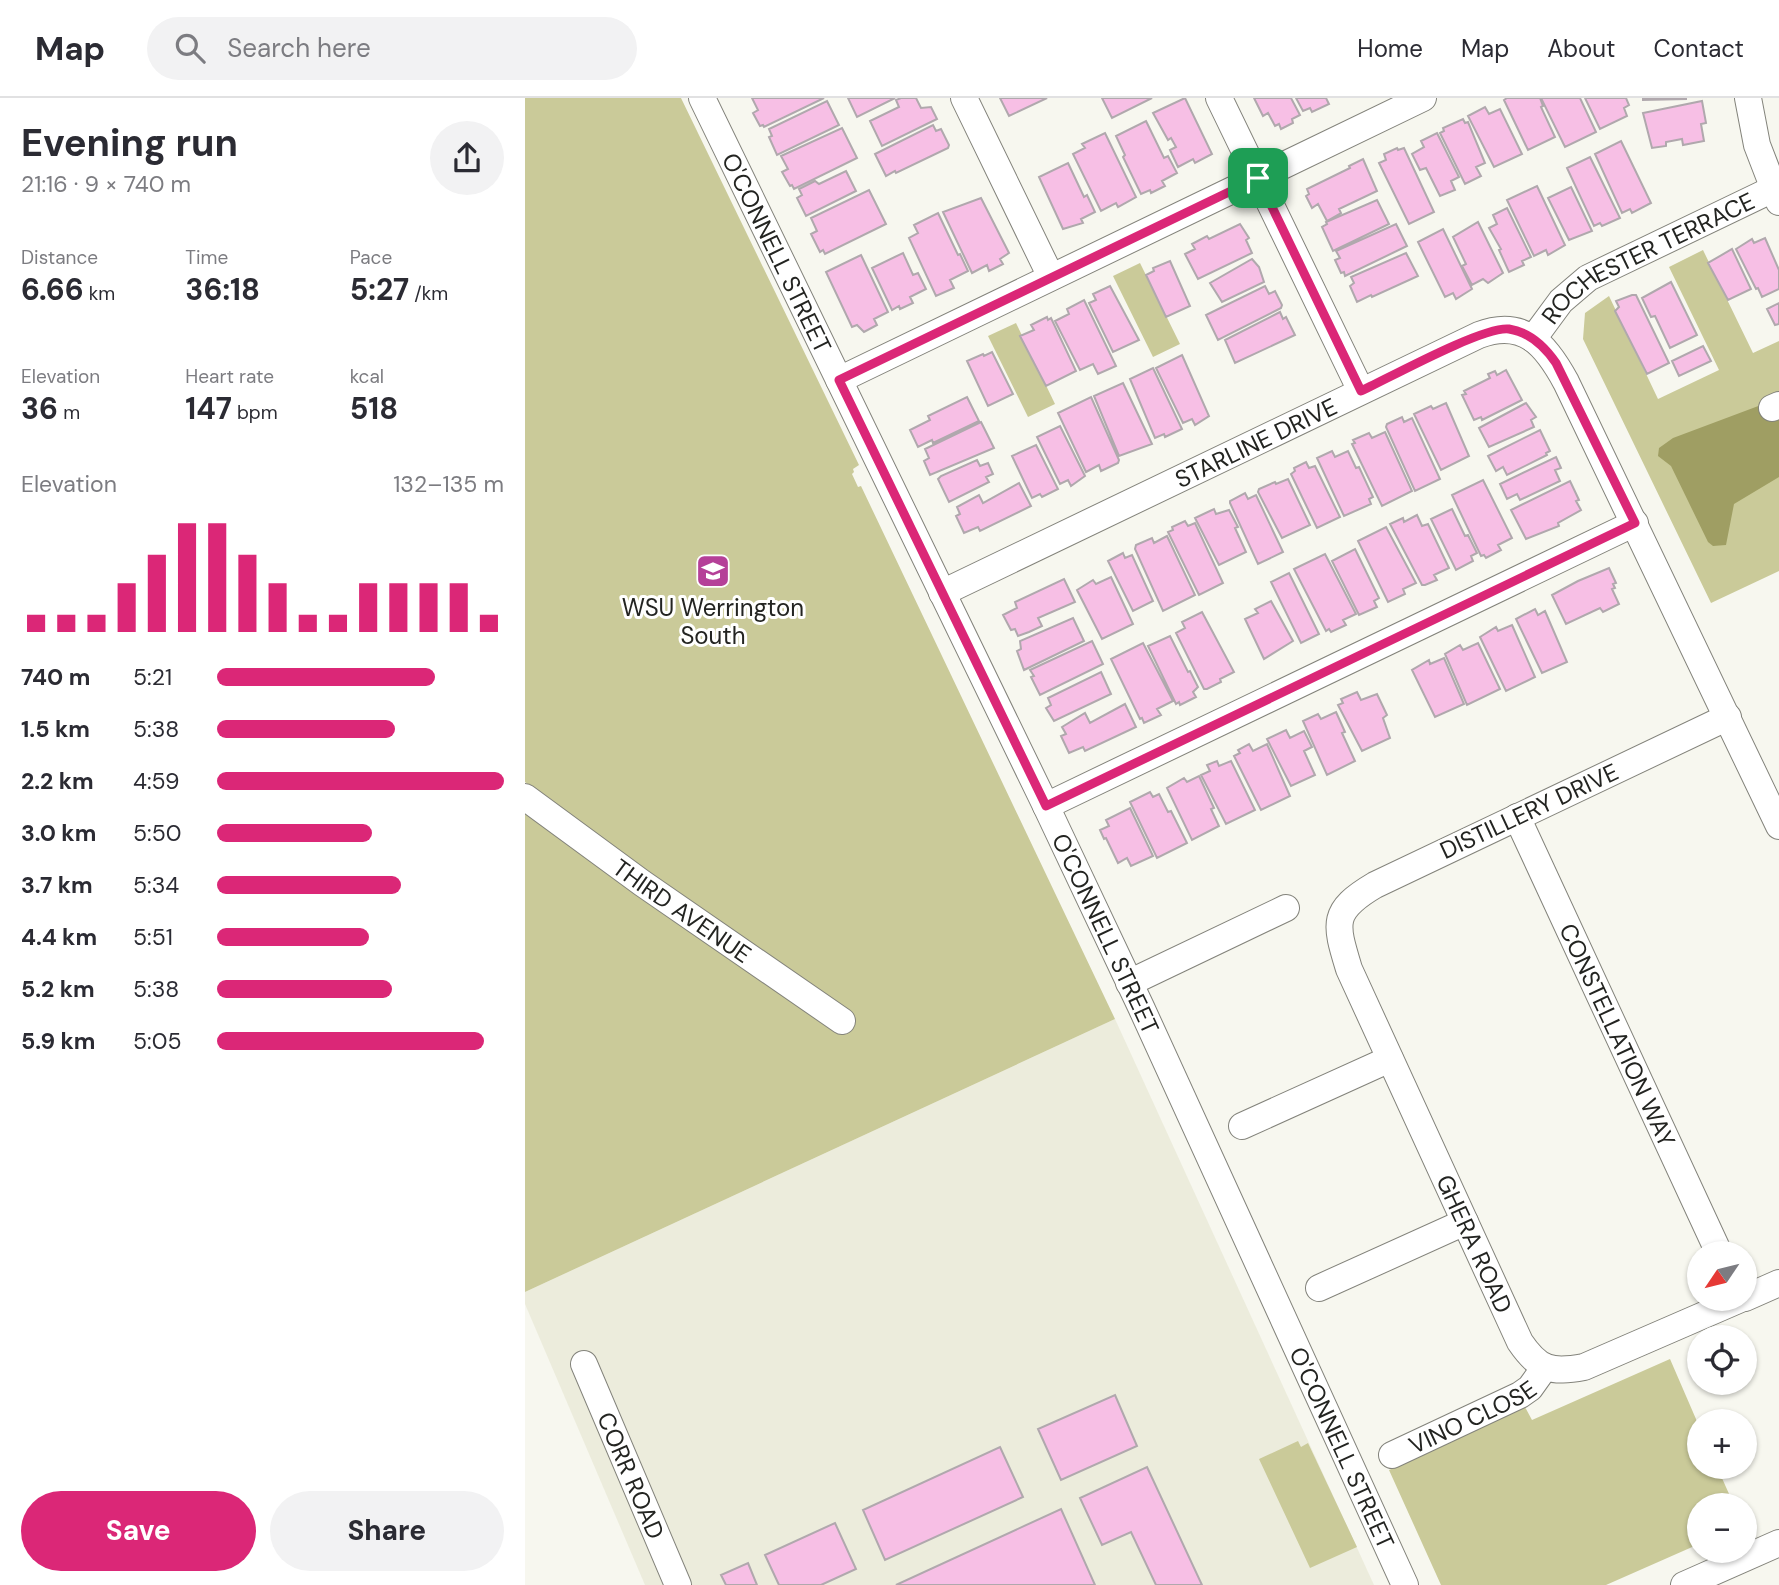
<!DOCTYPE html>
<meta charset="utf-8">
<style>
:root{--surface:#fff;--page:#f2f2f3;--text:#2b2b33;--muted:#7c7c81;--line:#e1e1e2;--accent:#db2777}
body{margin:0;font-family:"DM Sans",sans-serif;background:var(--page);color:var(--text);height:100vh;display:flex;flex-direction:column;font-size:26px;white-space:nowrap}
*{box-sizing:border-box;margin:0}
p{font-size:23px;color:var(--muted)}
.icon{flex:none;width:38px;height:38px;fill:none;stroke:currentColor;stroke-width:2;stroke-linecap:round;stroke-linejoin:round}
.map{position:relative;flex:1;overflow:hidden}
.details{display:flex;flex-direction:column;background:var(--surface);width:525px}
.details>*{flex:none}
.needle{width:46px;rotate:235deg}
.controls{position:absolute;left:1162px;top:1143px;display:grid;gap:14px}
.controls a{display:grid;place-items:center;width:70px;height:70px;border-radius:50%;background:var(--surface);box-shadow:0 2px 5px #0004;font-size:35px}
.pin{position:absolute;display:grid;place-items:center;width:60px;height:60px;color:#fff;margin:-30px;border-radius:14px;box-shadow:0 4px 10px #0006}
.round{display:grid;place-items:center;flex:none;width:74px;height:74px;border-radius:37px;background:var(--page)}
.headline{display:flex;align-items:center;justify-content:space-between;height:119px;padding:0 21px}
h1{font-size:38px;font-weight:700;line-height:52px}
.metrics{display:grid;grid-template-columns:repeat(3,1fr);gap:10px;height:119px;padding:7px 21px}
.metrics div{display:grid;align-content:center}
.metrics b{font-size:30px;font-weight:700}
.metrics small{font-size:19px;font-weight:400}
.metrics p{font-size:19px}
.chart{height:196px;padding:14px 21px}
.chart p{display:flex;justify-content:space-between}
.chart svg{width:100%;height:126px;margin-top:7px;stroke:var(--accent);stroke-width:6}
.cta{display:flex;gap:14px;margin-top:auto;padding:14px 21px}
.cta a{flex:1;height:80px;border-radius:42px;background:var(--accent);color:#fff;font-size:28px;font-weight:700;line-height:80px;text-align:center}
.cta a+a{background:var(--page);color:var(--text)}
ul{padding:0 21px;list-style:none;font-size:23px}
li{display:grid;grid-template-columns:112px 84px 1fr;align-items:center;height:52px}
li i{height:18px;border-radius:9px;background:var(--accent)}
header{display:flex;align-items:center;gap:42px;box-sizing:border-box;height:98px;padding:0 35px;background:var(--surface);border-bottom:2px solid var(--line)}
header strong{font-size:33px}
nav{display:flex;gap:38px;margin-inline-start:auto;font-size:24px}
.search{width:490px;height:63px;background:var(--page);display:flex;align-items:center;gap:18px;box-sizing:border-box;padding:0 24px;border-radius:38px;color:var(--muted);font-size:26px}
main{display:flex;flex:1;min-height:0}
.map>svg:first-child{display:block}
.built{fill:#ececdc}
.green{fill:#caca99}
.water{fill:#9f9e63}
.building{fill:#f7bfe5;stroke:#b0a8ad;stroke-width:2}
.lines{fill:none;stroke-linecap:round;stroke-linejoin:round}
.minor-casing{stroke:#83837b;stroke-width:28}
.minor{stroke:#fff;stroke-width:26}
.route-casing{stroke:#fff;stroke-width:14}
.route{stroke:#db2777;stroke-width:9}
.labels{text-anchor:middle;dominant-baseline:central;stroke-width:6;stroke-linejoin:round;paint-order:stroke}
.street-label{font-size:24px;fill:#232421;stroke:#fffffe}
.poi-label{font-size:24px;fill:#232421;stroke:#fffffe}
</style>
<header>
<strong>Map</strong>
<div class="search"><svg class="icon" aria-label="search" viewBox="0 0 24 24"><circle cx="10" cy="10" r="6"/><path d="M15 15l6 6"/></svg>Search here</div>
<nav><a>Home</a><a>Map</a><a>About</a><a>Contact</a></nav>
</header>
<main>
<section class="details">
<div class="headline"><div><h1>Evening run</h1><p>21:16 · 9 × 740 m</p></div><a class="round"><svg class="icon" aria-label="share" viewBox="0 0 24 24"><path d="M12 15V3M7 8l5-5 5 5M5 13v7h14v-7"/></svg></a></div>
<div class="metrics">
<div><p>Distance</p><b>6.66<small> km</small></b></div>
<div><p>Time</p><b>36:18</b></div>
<div><p>Pace</p><b>5:27<small> /km</small></b></div>
</div>
<div class="metrics">
<div><p>Elevation</p><b>36<small> m</small></b></div>
<div><p>Heart rate</p><b>147<small> bpm</small></b></div>
<div><p>kcal</p><b>518</b></div>
</div>
<div class="chart"><p><span>Elevation</span>132–135 m</p>
<svg viewBox="0 0 160 44" preserveAspectRatio="none"><path d="M5 44V38M15 44V38M25 44V38M35 44V27M45 44V17M55 44V6M65 44V6M75 44V17M85 44V27M95 44V38M105 44V38M115 44V27M125 44V27M135 44V27M145 44V27M155 44V38"/></svg>
</div>
<ul>
<li><b>740 m</b>5:21<i style="width:76%"></i></li>
<li><b>1.5 km</b>5:38<i style="width:62%"></i></li>
<li><b>2.2 km</b>4:59<i style="width:100%"></i></li>
<li><b>3.0 km</b>5:50<i style="width:54%"></i></li>
<li><b>3.7 km</b>5:34<i style="width:64%"></i></li>
<li><b>4.4 km</b>5:51<i style="width:53%"></i></li>
<li><b>5.2 km</b>5:38<i style="width:61%"></i></li>
<li><b>5.9 km</b>5:05<i style="width:93%"></i></li>
</ul>
<div class="cta"><a>Save</a><a>Share</a></div>
</section>
<div class="map">
<svg width="1254" height="1487" viewBox="0 0 1254 1487">
<rect width="100%" height="100%" fill="#f7f7ef"/>
<!-- built -->
<path class="built" d="M590 921 849 1487H120L0 1206V1194Z"/>
<!-- green -->
<path class="green" d="M0 0H156L334 367 328 371 329 374 327 376 333 389 336 388 590 921 0 1194V712L128 809 151 798 0 684Z
M1178 152 1228 255 1254 243V473L1186 505 1058 241 1060 215 1084 198 1133 301 1194 272 1144 169Z
M615 165 655 246 628 259 588 178Z
M491 225 530 306 503 319 463 238Z
M1145 1261 1174 1328V1368L1192 1369 1209 1407H1174V1446L1081 1487H916L864 1372 1000 1309 1007 1322Z
M773 1343 776 1349 783 1345 832 1449 785 1470 734 1361Z"/>
<!-- water -->
<path class="water" d="M1244 304 1254 320V379L1209 406 1201 447 1188 448 1183 444 1146 368 1133 358 1134 350 1148 340Z"/>
<!-- building -->
<path class="building" d="M227 0H299L239 29 238 27 235 28 228 15 233 12Z
M323 0H370L332 19Z
M376 0H391L396 10 406 9 412 21 357 48 345 23 374 9 371 2Z
M475 0H522L484 18Z
M577 0H627L587 20Z
M660 0 687 56 670 65 668 61 653 69 645 52 651 49 646 40 643 42 628 15Z
M729 0H766L775 17 767 21 768 25 756 31 754 26 750 28 743 15 738 18Z
M771 0H801L804 6 787 14 785 10 778 13Z
M982 0H1015L1018 8 1016 9 1030 39 1003 52 979 2Z
M1016 0H1055L1071 34 1040 49Z
M1060 0H1101L1104 7 1099 10 1102 18 1075 31Z
M1118 0H1161V1L1118 2Z
M302 3 314 27 252 57 244 39 247 38 244 31Z
M1177 3 1181 25 1176 26 1179 43 1158 47 1157 41 1141 44V48L1127 50 1118 15Z
M960 9 964 16 975 11 997 56 969 69 943 18Z
M938 21 940 25 943 24 960 65 951 69 956 78 940 86 915 35 919 33 918 30Z
M621 23 639 60 643 58 652 75 637 83 640 88 626 95 625 92 616 96 598 59 600 57 591 38Z
M408 27 411 33 416 31 424 47 423 50 371 75 370 73 361 78 350 56Z
M317 30 332 60 269 91 267 87 265 88 257 74 263 71 256 58Z
M580 35 611 99 593 109 591 105 576 113 548 56 560 50 557 46Z
M912 35 934 79 926 83 930 92 915 98 901 70 895 72 887 56 899 49 896 43Z
M1096 43 1126 105 1107 115 1105 111 1097 115 1070 56Z
M872 50 873 52 879 50 909 114 884 126 854 65 861 62 859 56Z
M1065 59 1095 120 1077 128 1075 125 1069 128 1042 70Z
M838 61 852 93 814 111 816 115 802 123 793 106 787 110 781 98 784 96 782 91 825 70 824 68Z
M543 65 559 99 562 97 570 114 556 121 558 125 538 131 514 79Z
M321 73 331 93 281 118 272 100 277 97 274 91 290 83 294 86Z
M1012 88 1040 147 1023 157 1021 152 1009 158 982 102Z
M1046 89 1067 133 1044 142 1023 100Z
M344 92 361 126 300 156 298 152 295 154 286 136 292 133 286 120Z
M456 100 484 155 475 161 478 166 464 173 462 167 447 175 418 114Z
M852 102 864 126 808 153 797 129 802 126 801 124Z
M982 110 1006 159 997 163 999 167 984 174 974 152 976 151 964 130 972 126 968 117Z
M413 115 433 157 435 156 443 173 425 182 429 190 411 198 384 140 393 135 389 127Z
M953 124 978 175 963 185 958 181 947 187 937 168 941 166 928 139Z
M715 126 724 140 721 142 727 155 673 181 660 156 670 151 667 146 682 138 684 141Z
M871 126 882 148 820 178 819 174 816 175 810 162 815 160 811 153Z
M918 131 947 191 931 201 928 195 920 199 893 144Z
M1240 140 1254 172V191L1237 199 1233 190 1231 191 1211 151 1227 141 1229 145Z
M1207 151 1226 191 1203 202 1183 165Z
M378 155 388 177 393 175 401 191 385 199 388 205 375 211 374 208 367 212 347 170Z
M881 155 893 178 847 199 846 197 832 204 825 188 829 185 826 179Z
M336 157 363 214 349 221 352 227 339 234 332 227 327 229 301 174Z
M727 161 734 169 739 184 697 204 685 185Z
M645 163 665 208 641 219 621 177 629 173 628 170Z
M1146 184 1172 237 1145 250 1130 218 1126 219 1117 200Z
M585 188 614 242 588 254 564 205 571 202 568 196Z
M740 188 744 196 750 193 757 207 756 210 693 242 681 217Z
M1107 197H1111L1144 265 1122 276 1090 213 1094 209 1091 203Z
M559 202 591 268 573 276 568 266 555 272 530 223 544 216 542 211Z
M1254 205V226L1250 227 1242 211Z
M755 214 758 221 761 219 770 237 710 265 700 242Z
M522 219 523 222 526 220 551 273 521 288 495 238 509 232 506 227Z
M1178 248 1186 263 1154 278 1147 263Z
M467 254 488 296 463 308 442 263 458 256 459 258Z
M657 257 684 318 670 327 667 321 658 325 631 270Z
M628 270 657 331 640 339 639 336 630 340 605 281Z
M981 272 997 302 957 322 956 319 949 322 937 297 941 296 939 293 965 280 963 276 970 273 972 277Z
M598 285 627 346 594 358 569 298Z
M442 299 454 323 408 345 407 342 393 349 385 332 405 322 403 318Z
M566 299 594 362 593 365 576 373 574 367 561 374 533 315Z
M921 305 944 358 916 372 889 316 906 308 908 311Z
M1001 305 1011 319 1006 322 1009 329 964 349 954 330Z
M877 319 879 324 887 320 915 381 890 393 861 329 862 326Z
M456 324 469 350 405 377 399 363 404 360 400 351Z
M535 328 560 378 546 388 543 382 535 386 512 339Z
M1015 332 1025 353 1021 355 1022 357 982 377 978 369 971 373 963 358Z
M860 334 887 393 857 408 827 346 830 345 828 342 844 335 847 340Z
M511 347 533 391 517 399 515 396 507 400 487 358Z
M807 353 810 359 823 353 831 370 834 369 848 399 844 401 846 406 819 418 792 360Z
M1031 359 1036 370 1030 372 1035 383 995 402 992 396 982 401 975 386Z
M452 362 455 368 463 365 468 376 461 379 464 384 424 404 413 381 416 378Z
M781 364 784 370 790 368 815 419 792 430 766 376 770 373 769 370Z
M763 381 785 427 757 440 733 394 734 391 750 384 751 386Z
M958 382 987 440 973 447 976 452 961 460 959 457 956 458 927 397Z
M1045 383 1054 402 1051 403 1056 412 1033 425 1034 428 1001 441 986 412Z
M494 385 506 408 455 433 453 429 439 435 431 418 435 416 432 409 454 397 458 405Z
M720 395 723 401 731 397 758 454 733 466 705 405V403Z
M689 411 691 416 704 412 713 429 710 430 721 454 694 467 670 420Z
M927 411 940 438 943 437 952 455 946 458 948 463 931 472 906 421Z
M892 417 897 428 903 426 924 470 909 477 912 482 900 487H897L865 426 878 420 879 424Z
M660 423 663 428 670 425 698 485 674 497 643 434 648 432 647 429Z
M861 429 891 485 878 491 880 496 863 504 833 443Z
M642 438 670 497 638 513 610 451 611 447 627 440 629 445Z
M830 451 854 500 849 503 852 509 834 517 807 463Z
M598 455 600 460 607 457 628 503 608 513 583 463Z
M800 456 831 516 818 522 821 527 806 534 804 531 801 533 769 471Z
M1084 470 1091 485 1088 486 1090 490 1087 491 1094 506 1078 514 1075 510 1041 526 1027 497 1053 483Z
M764 475 794 536 776 545 746 484Z
M586 479 608 526 577 541 552 492 568 482 571 486Z
M539 481 550 504 513 520 517 528 504 534 493 538 490 531 486 532 478 517 492 510 490 504Z
M746 503 768 543 739 561 720 521 733 515 730 511Z
M1010 511 1013 517 1020 513 1042 564 1017 575 991 521Z
M677 514 709 574 695 581 696 584 682 591H679L651 535 660 530 657 524Z
M548 520 559 543 499 572 492 553 496 551 495 543Z
M987 527 1010 579 981 593 955 539 971 529 973 533Z
M645 538 663 574 665 573 673 589 668 594 671 599 655 607 654 604 651 606 623 548Z
M567 543 578 566 515 597 506 579 509 578 505 572Z
M618 545 648 603 632 611 636 617 619 625 617 620 615 621 586 561Z
M953 545 975 591 942 607 920 556 935 547 938 552Z
M919 560 939 606 910 619 887 572 904 562 905 566Z
M576 574 586 596 529 623 521 610 526 607 523 600Z
M832 594 836 602 852 596 862 617 858 620 865 640 837 653 813 607 818 605 816 601Z
M600 606 611 629 560 653 558 649 544 655 536 638 541 636 537 629 560 615 565 625Z
M811 614 820 634 817 635 830 663 802 677 778 623 793 616 796 621Z
M761 632 765 640 779 633 787 649 779 653 790 677 766 688 742 641Z
M724 646 728 653 742 646 765 698 736 712 709 658 715 655 713 652Z
M692 663 694 668 706 663 730 712 701 726 676 677 685 673 682 667Z
M674 678 689 710 686 711 694 728 667 742 642 690 659 680 662 684Z
M625 694 628 699 634 696 643 714 646 713 662 745 632 760 605 704Z
M605 710 628 758 606 768 602 760 593 765 581 740 579 741 575 732 584 728 581 722Z
M590 1297 612 1348 536 1382 513 1331Z
M475 1349 498 1399 360 1462 338 1412Z
M622 1369 677 1487H631L606 1434 577 1447 555 1400Z
M536 1411 570 1487H371Z
M310 1425 331 1471 296 1487H254L240 1457Z
M223 1465 232 1487H201L196 1477Z"/>
<g class="lines">
<!-- minor casing -->
<g class="minor-casing">
<g id="minor">
<path id="s1" d="M177 0 521 708 616 909 880 1487"/>
<path d="M439 0 526 179"/>
<path d="M694 0 836 293"/>
<path d="M1223 0 1232 47 1254 104"/>
<path id="s2" d="M1008 241 1036 203 1063 180 1248 91"/>
<path d="M314 282 898 0"/>
<path d="M1247 310 1254 307"/>
<path id="s3" d="M417 495 954 237C999 220 1021 247 1041 284L1254 728"/>
<path id="s4" d="M1203 619 850 787C806 813 810 825 824 871L995 1244C1014 1272 1026 1275 1059 1269L1218 1200"/>
<path id="s5" d="M0 699 117 785 317 923"/>
<path d="M521 708 1110 425"/>
<path id="s6" d="M992 719 1194 1155"/>
<path d="M604 885 761 810"/>
<path d="M717 1028 865 961"/>
<path d="M794 1190 940 1124"/>
<path d="M1220 1200 1254 1185"/>
<path id="s7" d="M59 1266 153 1487"/>
<path id="s8" d="M867 1357 995 1297 1005 1290 1020 1269"/>
<path d="M1159 1487 1254 1445"/>
</g>
</g>
<!-- minor -->
<use href="#minor" class="minor"/>
</g>
<g class="lines">
<!-- route casing -->
<g class="route-casing">
<path id="route" d="M733 80 836 293C864 280 958 228 984 231 1004 234 1020 249 1031 265L1110 425 521 708 314 282Z"/>
</g>
<!-- route -->
<use href="#route" class="route"/>
</g>
<!-- icons -->
<defs>
<g id="university-square" transform="scale(1.75)"><rect x="-9" y="-9" width="18" height="18" rx="4" fill="#b54098" stroke="#fffffe"/><path d="M0-5L7-2L0 1L-7-2ZM-4 1L0 2.5L4 1V4Q0 6-4 4Z" fill="#fff"/></g>
</defs>
<g fill-rule="evenodd">
<use href="#university-square" x="188" y="473"/>
</g>
<g class="labels">
<!-- street labels -->
<g class="street-label">
<text stroke="none"><textPath href="#s1" startOffset="172">O'CONNELL STREET</textPath></text>
<text stroke="none"><textPath href="#s2" startOffset="144">ROCHESTER TERRACE</textPath></text>
<text stroke="none"><textPath href="#s3" startOffset="348">STARLINE DRIVE</textPath></text>
<text transform="translate(1004 713) rotate(-25)">DISTILLERY DRIVE</text>
<text stroke="none"><textPath href="#s5" startOffset="194">THIRD AVENUE</textPath></text>
<text stroke="none"><textPath href="#s1" startOffset="928">O'CONNELL STREET</textPath></text>
<text stroke="none"><textPath href="#s6" startOffset="240">CONSTELLATION WAY</textPath></text>
<text stroke="none"><textPath href="#s4" startOffset="794">GHERA ROAD</textPath></text>
<text stroke="none"><textPath href="#s8" startOffset="89">VINO CLOSE</textPath></text>
<text stroke="none"><textPath href="#s1" startOffset="1494">O'CONNELL STREET</textPath></text>
<text stroke="none"><textPath href="#s7" startOffset="121">CORR ROAD</textPath></text>
</g>
<!-- poi labels -->
<g class="poi-label">
<text x="188" y="509">WSU Werrington<tspan x="188" dy="28">South</tspan></text>
</g>
</g>
</svg>
<div class="controls">
<a><svg class="needle" viewBox="-14 -14 28 28"><path d="M0-13l5 13h-10z" fill="#e53935"/><path d="M0 13l5-13h-10z" fill="#7c7c81"/></svg></a>
<a><svg class="icon" aria-label="locate" viewBox="0 0 24 24"><circle cx="12" cy="12" r="6"/><path d="M12 2v4M12 18v4M2 12h4M18 12h4"/></svg></a>
<a>+</a>
<a>−</a>
</div>
<div class="pin" style="left:733px;top:80px;background:#1e9e55"><svg class="icon" aria-label="arrive" viewBox="0 0 24 24"><path d="M6 21V4h12l-3 4 3 4H6"/></svg></div>
</div>
</main>
